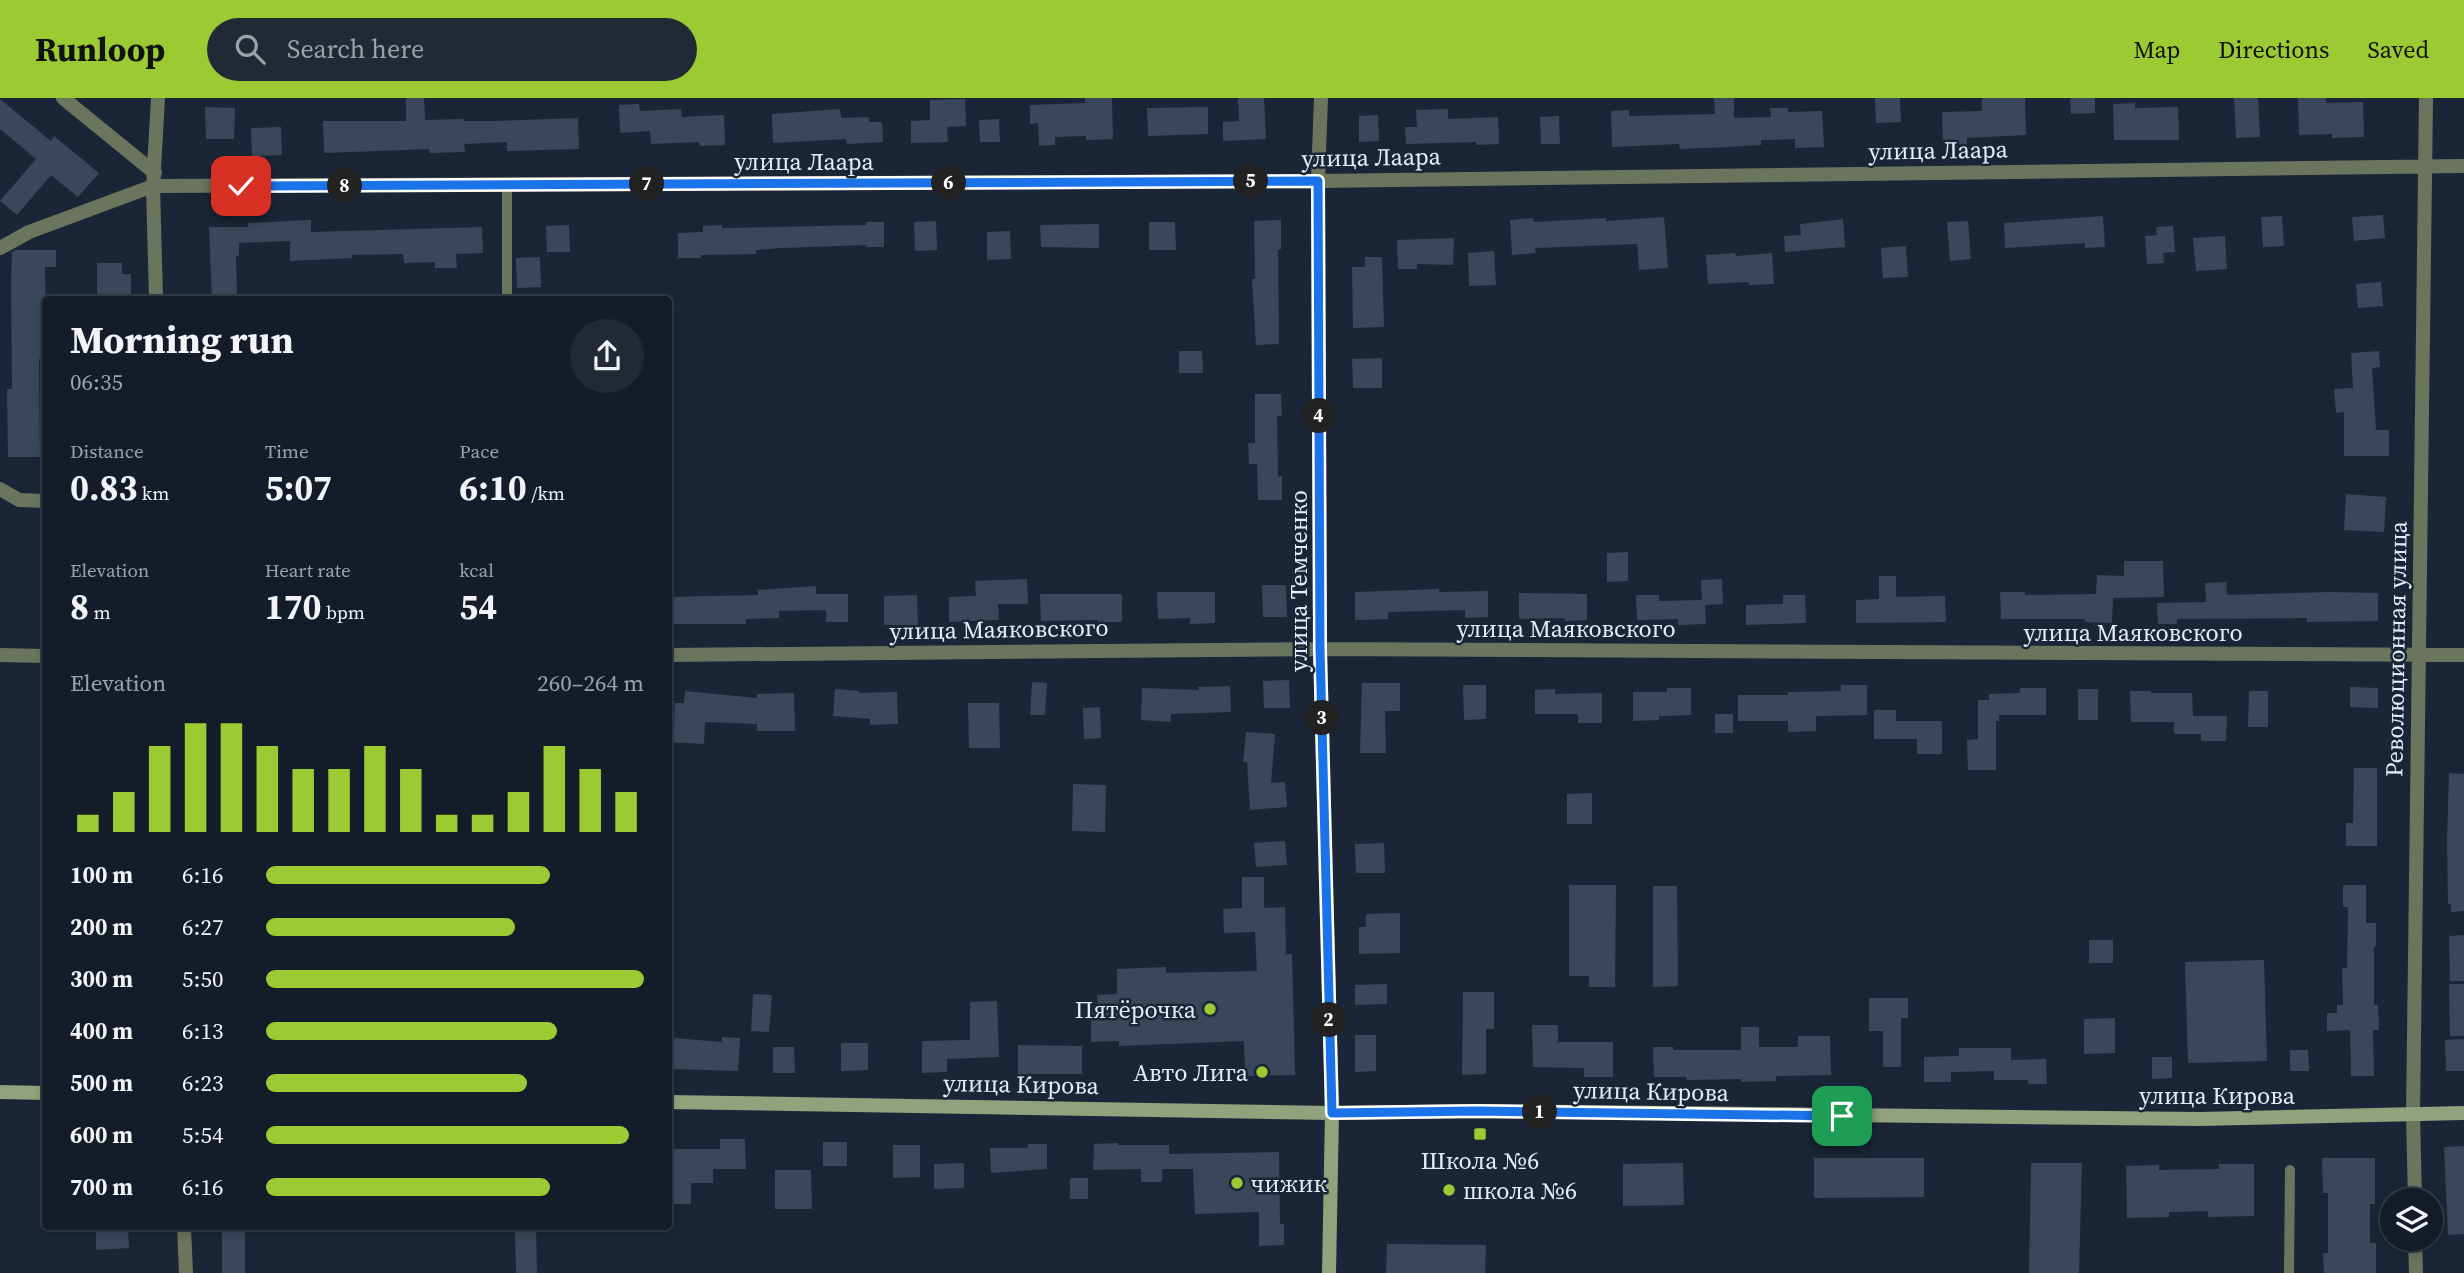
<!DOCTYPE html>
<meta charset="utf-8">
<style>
:root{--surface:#141c29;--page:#212935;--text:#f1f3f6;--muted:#9da1a8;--line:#333a46;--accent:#9bcb33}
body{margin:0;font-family:"Source Serif 4",serif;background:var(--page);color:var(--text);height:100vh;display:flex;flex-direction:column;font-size:26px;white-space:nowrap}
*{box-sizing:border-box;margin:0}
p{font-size:23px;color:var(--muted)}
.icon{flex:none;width:38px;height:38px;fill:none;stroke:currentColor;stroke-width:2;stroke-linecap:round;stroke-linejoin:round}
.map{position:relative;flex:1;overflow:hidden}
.sheet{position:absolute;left:42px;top:198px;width:630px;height:934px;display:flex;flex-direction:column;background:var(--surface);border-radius:7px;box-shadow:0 4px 10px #0003,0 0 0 2px var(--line)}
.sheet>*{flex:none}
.fabs{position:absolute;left:2380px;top:1090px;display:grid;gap:14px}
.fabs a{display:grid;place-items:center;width:63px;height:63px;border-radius:50%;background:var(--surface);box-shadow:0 4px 10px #0003,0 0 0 2px var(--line);font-size:35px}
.pin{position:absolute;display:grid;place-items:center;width:60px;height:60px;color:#fff;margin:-30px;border-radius:14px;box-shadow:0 4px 10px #0006}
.km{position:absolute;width:35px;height:35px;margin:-18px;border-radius:50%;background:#222;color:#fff;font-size:19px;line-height:35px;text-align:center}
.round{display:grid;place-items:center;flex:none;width:74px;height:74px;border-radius:37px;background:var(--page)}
.headline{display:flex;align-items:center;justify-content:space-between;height:119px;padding:0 28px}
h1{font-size:38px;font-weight:700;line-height:52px}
.stats{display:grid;grid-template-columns:repeat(3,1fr);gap:10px;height:119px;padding:7px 28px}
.stats div{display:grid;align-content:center}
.stats b{font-size:35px;font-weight:700}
.stats small{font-size:19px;font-weight:400}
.stats p{font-size:19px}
.chart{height:196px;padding:14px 28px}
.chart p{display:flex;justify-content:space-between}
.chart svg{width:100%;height:126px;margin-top:7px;stroke:var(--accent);stroke-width:6}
ul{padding:0 28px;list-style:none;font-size:23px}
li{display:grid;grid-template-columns:112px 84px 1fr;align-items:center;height:52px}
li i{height:18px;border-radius:9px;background:var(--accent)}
header{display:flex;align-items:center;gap:42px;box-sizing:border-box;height:98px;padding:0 35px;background:var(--accent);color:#111}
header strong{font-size:33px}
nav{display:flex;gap:38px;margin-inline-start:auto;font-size:24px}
.search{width:490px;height:63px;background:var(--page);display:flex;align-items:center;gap:18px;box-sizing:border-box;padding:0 24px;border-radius:38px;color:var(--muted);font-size:26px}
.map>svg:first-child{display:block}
.building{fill:#3a475a}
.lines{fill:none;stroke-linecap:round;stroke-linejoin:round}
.service{stroke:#6b755d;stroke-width:10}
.minor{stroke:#6b755d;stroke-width:14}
.secondary{stroke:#92a27c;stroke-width:14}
.route-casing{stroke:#fff;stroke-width:14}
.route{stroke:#1a73e8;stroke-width:9}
.poi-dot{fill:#9bcb33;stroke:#1a2637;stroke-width:2.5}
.labels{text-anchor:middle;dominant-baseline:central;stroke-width:5;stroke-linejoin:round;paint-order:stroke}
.street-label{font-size:24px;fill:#e5edf9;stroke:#1a2637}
.poi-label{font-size:24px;fill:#e5edf9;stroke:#1a2637;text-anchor:end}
</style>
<header>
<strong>Runloop</strong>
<div class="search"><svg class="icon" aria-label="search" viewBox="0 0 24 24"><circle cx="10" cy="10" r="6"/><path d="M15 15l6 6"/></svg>Search here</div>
<nav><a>Map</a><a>Directions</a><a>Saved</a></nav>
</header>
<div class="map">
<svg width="2464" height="1175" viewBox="0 0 2464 1175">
<rect width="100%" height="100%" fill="#1a2637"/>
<!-- building -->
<path class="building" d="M406 0H424L425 22 463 21 464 23H497L578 20 579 51 507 53V44L464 46 465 54 430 55 429 51 324 55 323 23H406Z
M1085 0H1112L1113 41 1086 42V38L1055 39V47L1039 48 1038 25 1030 26V7L1085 5Z
M1238 0H1264L1266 41 1223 43V24L1239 23Z
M1714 0H1734V20L1771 19 1770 10H1788V14L1822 13 1824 49 1795 50V41L1761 42V47L1726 49 1680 51 1679 46 1612 49 1611 13 1629 12V18L1715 16Z
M1875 0H1900L1901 24 1876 25Z
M1982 0H2025L2026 37 1967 40V46L1943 47 1942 14 1982 13Z
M2070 0H2095V15L2071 16Z
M2234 0H2258L2260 39 2236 40Z
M2298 0H2326V5L2363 4 2364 39 2332 40V36L2299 37Z
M0 1 51 43 54 38 99 75 78 99 51 77 17 117 0 103 36 61 0 31Z
M965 1 966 28 947 29 948 44 911 45V23L930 22V2Z
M2135 5V10L2178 9 2179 42H2114L2113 6Z
M639 6 640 13 681 11 682 19 724 17 725 47 700 48 699 44 651 46 650 33 620 35 619 7Z
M205 9 235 10 234 41H206Z
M1208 9V36L1148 38 1147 10Z
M840 11 841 20 869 19V24H882L883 44 847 46 846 41 773 45 772 16Z
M1448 11V21L1498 19 1499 46 1476 47V44L1406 46 1405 29H1417L1416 12Z
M1378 17 1379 43 1359 44V18Z
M1559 18 1560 46H1541L1540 19Z
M999 21 1000 44H980L979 22Z
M281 29 282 57 252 58 251 30Z
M2383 117 2385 140 2354 143 2352 119Z
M2103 118 2105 149 2085 150V145L2005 150 2004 125Z
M2282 118 2284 148 2263 149 2261 119Z
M1664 119 1668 170 1639 172 1637 146 1535 150 1536 155 1512 157 1510 122 1533 120 1534 124 1606 120V123Z
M1843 121 1845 149 1785 154 1784 138 1801 137 1800 126Z
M311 122V134L482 129 483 155 456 156 457 170H435V164L404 165 403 156 352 157V160L290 163V143L239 145V158H236L237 201H212L209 129H248V125Z
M1281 122V151L1278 152 1279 246 1256 247 1252 181H1255L1254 123Z
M936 123 937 152 915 153 914 124Z
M1968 123 1971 161 1950 163 1947 124Z
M866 124H884V149H866V147L781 150 756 152V156L701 157V160H678V135L703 134V128L722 127V130L866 127Z
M1149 124H1175L1176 152H1149Z
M1099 126V150L1041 149 1040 127Z
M569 127 570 154H547L546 128Z
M2173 128 2175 154 2163 155 2164 165 2147 166 2145 138 2157 137 2156 129Z
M1010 133 1011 161 987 162V134Z
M2225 138 2227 171 2196 173 2193 140Z
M1454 140 1453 167 1417 166V171H1398L1397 142Z
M1906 148 1908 179 1883 180 1881 150Z
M16 152H56V169H45L46 261H39L40 359H8L7 291H12L11 185 12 154Z
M1494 153 1496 187 1469 188 1468 155Z
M1735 155 1736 158 1772 155 1774 186 1749 187V184L1708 186 1706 157Z
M540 159 541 189 517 190 516 160Z
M1365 159H1382L1384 229 1353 230 1352 169H1365Z
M97 165H122V176H131V201H97Z
M2381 184 2383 208 2358 210 2356 186Z
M1179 253H1202L1203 275H1179Z
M2379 253 2380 269 2372 270 2376 332H2389V358H2344V314L2336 315 2334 291 2353 290 2351 255Z
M1382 260V290H1353L1352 261Z
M1255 296H1281L1282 318H1277L1278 379 1282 378V402H1258L1257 366H1249L1248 345H1255Z
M2346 396 2386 399 2384 434 2344 432Z
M1628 454V483L1607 484V455Z
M2124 463H2163L2164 499 2113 500 2112 525 2085 524V521H2001L2000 494H2025V497L2096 496 2097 477 2124 478Z
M1879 478H1896V499L1945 498 1946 524 1856 525V502L1879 501Z
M1027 481 1028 506H998L999 522 949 524V499L976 498 975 483Z
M1722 481 1723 506 1705 507 1706 526 1678 527V521L1637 522 1636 497H1659V503L1702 502 1701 482Z
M2226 484 2227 497 2329 494 2378 495V523L2307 524V520L2177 521V526H2158L2157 505 2206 504 2205 485Z
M1262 487H1286L1287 519H1263Z
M816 488V496H848V524H826V512L779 513V520L746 521V526H668V499L758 497V492Z
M1439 491V494L1488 493V519L1465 520V512L1388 514V521L1355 522V494Z
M1157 494H1215V525L1190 526V520L1158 521Z
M1519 495 1587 496V522L1565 523V520L1519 521Z
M1040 496H1122V524H1098V522L1041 523Z
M917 497 918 527H884V498Z
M1783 497H1805L1806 525 1746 527V507L1783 506Z
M1289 582 1290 610H1264L1263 583Z
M1032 584 1047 585 1045 617H1030Z
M1362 585H1400V613H1385L1386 655H1360Z
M1463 587H1486V621L1464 622Z
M1841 587H1867V617L1816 618V633L1788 634V623H1738V597H1788V594L1841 593Z
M1230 588 1231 614 1171 616 1170 624 1141 622 1142 590 1199 592 1198 589Z
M2350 589 2378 590V610L2350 609Z
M1667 590H1691V617L1659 618V622L1633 623V594H1667Z
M2020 590H2046V617H1999V623H1996V672H1968L1967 642 1978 641V602H1989V596L2020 595Z
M835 591 859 593V595L897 594 898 626 870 627V621L833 618Z
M1555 591V596L1602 595V625H1578V616H1535V592Z
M2078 591H2098V622H2078Z
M685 593 757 600V596L794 595 795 633H757V626L705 624 704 646 668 644V628L674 629 675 605H684Z
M2130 593H2151V595H2192L2193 618H2227L2226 643H2201V636H2174V624H2131Z
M2249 593H2268V629H2248Z
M968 605H999L1000 650H969Z
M1100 609 1101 640 1084 641 1083 610Z
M1874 612H1896V623H1942V656H1917V641H1874Z
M1715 616H1733V635H1715Z
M1246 634 1275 636 1271 685 1285 684 1287 709 1250 712 1247 664H1243Z
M2354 670H2377V748H2346V725H2353Z
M2449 675 2464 676V813L2451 814V806H2448L2447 742Z
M1073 686 1106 687 1105 734 1072 733Z
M1592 695V726H1567V696Z
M1285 743 1287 767 1256 769 1254 745Z
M1384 745 1385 775H1356L1355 746Z
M1242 779H1264V810L1285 809 1286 856H1292L1295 977 1245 978 1244 943 1119 948V943L1091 944V909H1098L1097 897 1117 896V871L1166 869V875L1257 873 1255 834 1224 835 1223 811 1242 810Z
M1569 787H1616L1615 889H1589V878H1569Z
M2343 787H2366V825H2376V848H2374V907H2378L2379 932H2373L2374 978H2351L2350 932 2327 933V915H2337V907H2343L2342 870H2347L2348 809H2343Z
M1653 788H1677L1678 888 1653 889Z
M1400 815V855L1359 856V829H1366V816Z
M2464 837V883H2450L2449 838Z
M2089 842H2113V865H2089Z
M2264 862 2267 963 2188 965 2185 864Z
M1387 886V906L1355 907V887Z
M2449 886H2464V938H2450Z
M1463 894H1494V931H1486V976L1462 977Z
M753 896 772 897 769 934 751 933Z
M1869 900H1908V920H1901V969H1883V933H1869Z
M997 903 999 959 947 961V974L922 975V943L970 942V904Z
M2115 920V955L2084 956V921Z
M1532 927H1558V944H1613V979H1584V970L1533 969Z
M1741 929H1759V949H1798V938H1830L1831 977 1776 978V983L1741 984V981L1687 982 1686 979H1654L1653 949H1673V952H1741Z
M1355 937H1376V973L1355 974Z
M722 939 740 940 738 973 672 971 674 940 722 944Z
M2464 941V973H2446L2445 942Z
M841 945H868V972L841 973Z
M1018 947 1082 948V976H1018Z
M773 949H794L795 975H773Z
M1959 950H2011V962L2046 961 2047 986H2028V982H1994V973L1951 974V984H1924V959L1959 958Z
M2290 952H2308L2309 973H2290Z
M2152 959H2172V980L2152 981Z
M720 1041H745L746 1071H713V1085H691V1106H668V1051H720Z
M823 1044H847V1068H823Z
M1118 1045V1047H1169V1056L1279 1054 1280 1126H1284V1147L1259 1148V1114L1195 1116 1193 1071H1162V1084H1141V1071L1093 1072 1094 1046Z
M1028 1046H1047V1071L991 1075 990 1050H1028Z
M893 1047H920V1079L893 1080Z
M2464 1048V1136L2448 1137 2444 1049Z
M1814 1060H1924V1099L1814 1100Z
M2322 1060H2375V1106H2370V1145H2376V1175H2324L2323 1155H2328V1095H2323Z
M964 1065V1090L934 1091V1066Z
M1683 1065 1684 1107 1623 1108V1066Z
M2031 1065H2082L2079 1175H2029Z
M2219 1066H2254V1118L2208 1119V1113L2169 1114V1119L2127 1120 2126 1068 2159 1067V1072L2219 1071Z
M775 1072H811L812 1111H775Z
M1070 1080H1088V1101H1070Z
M96 1129H128L129 1150 96 1152Z
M222 1129H245V1175H222Z
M515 1129H536L537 1175H516Z
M1387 1146 1486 1147 1485 1175H1386Z"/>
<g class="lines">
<!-- service -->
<path class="service" d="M507 87V201
M2289 1175 2290 1072"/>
<!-- minor -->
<path class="minor" d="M63 0 155 75
M1321 0 1318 83 1320 551 1332 1015
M0 150 29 134 153 88 1318 83 2464 68
M156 201 153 88 158 0
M0 391 19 402 46 403
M0 557 46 558
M668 557 1320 551 2464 557
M2415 1102 2413 1017 2426 0
M184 1129 186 1175
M2415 1141 2416 1175"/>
<!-- secondary -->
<path class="secondary" d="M0 994 46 995
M668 1004 1332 1015 1478 1013 2200 1021 2464 1015
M1329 1175 1332 1015"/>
</g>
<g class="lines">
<!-- route casing -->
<g class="route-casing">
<path id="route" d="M241 88 1318 83 1320 551 1332 1015 1478 1013 1842 1018"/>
</g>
<!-- route -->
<use href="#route" class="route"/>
</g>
<!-- markers -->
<g class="poi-dot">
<circle cx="1210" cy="911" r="7"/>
<circle cx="1262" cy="974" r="7"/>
<rect x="1473" y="1029" width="14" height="14" rx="3.5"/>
<circle cx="1237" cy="1085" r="7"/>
<circle cx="1449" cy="1092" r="7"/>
</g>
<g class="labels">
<!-- street labels -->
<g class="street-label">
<text transform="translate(1938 52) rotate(-1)">улица Лаара</text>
<text transform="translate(1371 59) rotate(-1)">улица Лаара</text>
<text x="804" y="63">улица Лаара</text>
<text transform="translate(1298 483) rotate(-90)">улица Темченко</text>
<text x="1566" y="530">улица Маяковского</text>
<text transform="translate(999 531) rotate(-1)">улица Маяковского</text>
<text x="2133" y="534">улица Маяковского</text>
<text transform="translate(2396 551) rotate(-89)">Революционная улица</text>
<text transform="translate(1021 986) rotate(1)">улица Кирова</text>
<text transform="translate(1651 993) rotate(1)">улица Кирова</text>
<text x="2217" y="997">улица Кирова</text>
</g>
<!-- poi labels -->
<g class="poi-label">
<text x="1196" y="911">Пятёрочка</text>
<text x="1248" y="974">Авто Лига</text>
<text x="1480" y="1062" text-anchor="middle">Школа №6</text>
<text x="1251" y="1085" text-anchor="start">чижик</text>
<text x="1463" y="1092" text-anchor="start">школа №6</text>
</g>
</g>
</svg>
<div class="fabs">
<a><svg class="icon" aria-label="layers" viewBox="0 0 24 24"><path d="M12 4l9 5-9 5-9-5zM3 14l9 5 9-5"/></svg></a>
</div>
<div class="pin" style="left:1842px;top:1018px;background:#1e9e55"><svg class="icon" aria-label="arrive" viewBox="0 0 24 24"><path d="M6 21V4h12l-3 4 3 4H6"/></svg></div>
<div class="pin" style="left:241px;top:88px;background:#d93025"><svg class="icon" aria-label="check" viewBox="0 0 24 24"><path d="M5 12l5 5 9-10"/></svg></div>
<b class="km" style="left:1540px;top:1014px">1</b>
<b class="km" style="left:1329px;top:922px">2</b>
<b class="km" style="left:1322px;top:620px">3</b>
<b class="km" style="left:1319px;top:318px">4</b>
<b class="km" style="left:1251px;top:83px">5</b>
<b class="km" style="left:949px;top:85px">6</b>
<b class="km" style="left:647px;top:86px">7</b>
<b class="km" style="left:345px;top:88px">8</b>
<section class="sheet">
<div class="headline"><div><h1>Morning run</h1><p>06:35</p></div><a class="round"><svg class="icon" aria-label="share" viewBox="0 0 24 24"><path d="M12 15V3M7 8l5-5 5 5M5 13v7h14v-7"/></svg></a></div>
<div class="stats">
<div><p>Distance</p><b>0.83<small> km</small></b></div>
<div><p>Time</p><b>5:07</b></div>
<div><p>Pace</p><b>6:10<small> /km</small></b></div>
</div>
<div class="stats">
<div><p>Elevation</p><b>8<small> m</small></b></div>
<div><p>Heart rate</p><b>170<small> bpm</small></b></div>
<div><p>kcal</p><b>54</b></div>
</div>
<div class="chart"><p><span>Elevation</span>260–264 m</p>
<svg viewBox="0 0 160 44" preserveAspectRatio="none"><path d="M5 44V38M15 44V30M25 44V14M35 44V6M45 44V6M55 44V14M65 44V22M75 44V22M85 44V14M95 44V22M105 44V38M115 44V38M125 44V30M135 44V14M145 44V22M155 44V30"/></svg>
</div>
<ul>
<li><b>100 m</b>6:16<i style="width:75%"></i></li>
<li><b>200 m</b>6:27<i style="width:66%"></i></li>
<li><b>300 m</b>5:50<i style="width:100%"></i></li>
<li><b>400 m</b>6:13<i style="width:77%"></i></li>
<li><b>500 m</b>6:23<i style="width:69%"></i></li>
<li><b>600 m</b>5:54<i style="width:96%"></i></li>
<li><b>700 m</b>6:16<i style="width:75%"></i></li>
</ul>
</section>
</div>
